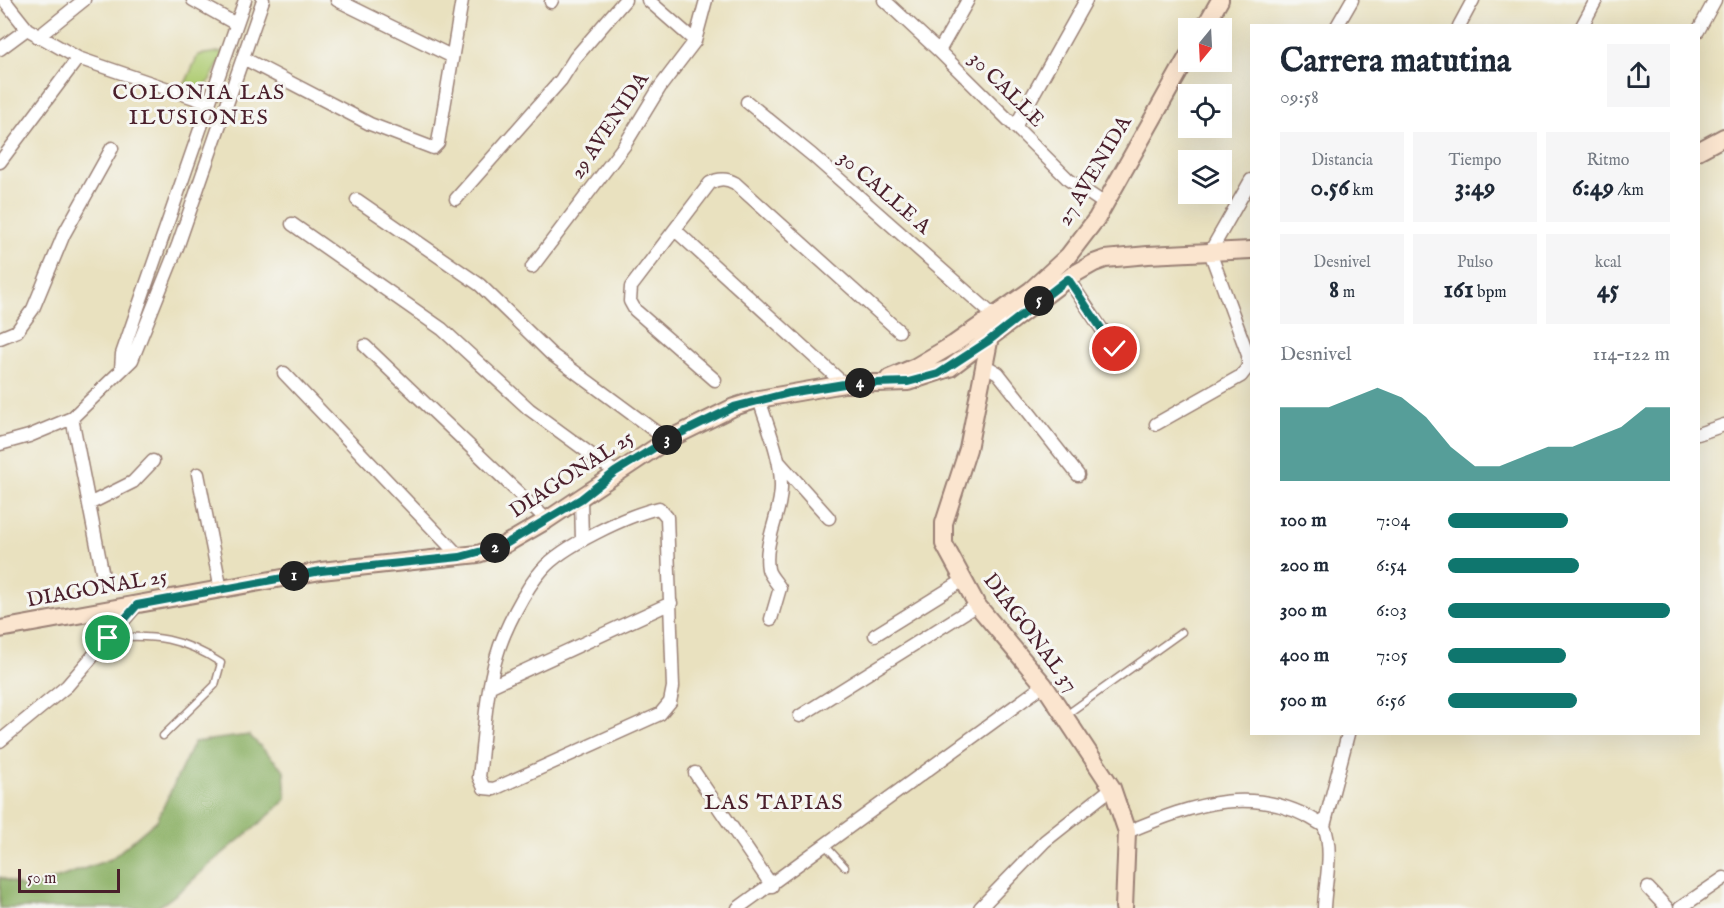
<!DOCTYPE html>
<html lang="es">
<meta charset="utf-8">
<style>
:root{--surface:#fff;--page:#f6f6f7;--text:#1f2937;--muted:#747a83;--accent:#0f766e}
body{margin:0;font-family:"IM FELL English",serif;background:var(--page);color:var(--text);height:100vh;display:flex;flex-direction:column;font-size:22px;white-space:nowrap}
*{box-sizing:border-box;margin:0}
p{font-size:20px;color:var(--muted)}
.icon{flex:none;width:33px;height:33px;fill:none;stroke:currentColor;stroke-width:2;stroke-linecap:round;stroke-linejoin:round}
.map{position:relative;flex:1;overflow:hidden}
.sheet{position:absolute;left:1250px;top:24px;width:450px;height:711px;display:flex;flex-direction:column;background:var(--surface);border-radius:0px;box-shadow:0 6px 24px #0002}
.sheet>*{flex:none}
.needle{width:39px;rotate:198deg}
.fabs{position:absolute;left:1178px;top:18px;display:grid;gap:12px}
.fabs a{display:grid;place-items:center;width:54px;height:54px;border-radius:0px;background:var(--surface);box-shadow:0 6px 24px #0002;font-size:30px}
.scale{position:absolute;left:18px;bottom:15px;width:102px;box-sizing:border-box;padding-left:6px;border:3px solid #4a1f2b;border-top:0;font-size:16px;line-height:21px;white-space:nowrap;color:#4a1f2b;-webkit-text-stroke:4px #f6f6f2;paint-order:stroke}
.pin{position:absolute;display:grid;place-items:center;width:51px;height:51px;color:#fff;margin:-26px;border:3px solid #fff;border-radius:50%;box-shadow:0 2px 6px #0007}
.km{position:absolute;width:30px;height:30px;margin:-15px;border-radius:50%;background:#222;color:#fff;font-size:16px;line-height:30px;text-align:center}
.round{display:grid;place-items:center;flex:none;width:63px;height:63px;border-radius:0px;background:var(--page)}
.overview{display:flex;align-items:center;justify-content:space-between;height:102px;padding:0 30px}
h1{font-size:33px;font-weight:700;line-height:45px}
.stats{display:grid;grid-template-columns:repeat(3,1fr);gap:9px;height:102px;padding:6px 30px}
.stats div{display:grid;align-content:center;border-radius:0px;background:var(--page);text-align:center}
.stats b{font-size:26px;font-weight:700}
.stats small{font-size:16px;font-weight:400}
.stats p{font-size:16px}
.chart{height:168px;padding:12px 30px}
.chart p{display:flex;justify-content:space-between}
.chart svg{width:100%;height:108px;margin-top:6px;fill:var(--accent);opacity:.7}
ul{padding:0 30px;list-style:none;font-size:20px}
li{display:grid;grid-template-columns:96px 72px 1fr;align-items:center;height:45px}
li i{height:15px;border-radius:8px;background:var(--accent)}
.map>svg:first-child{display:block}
.green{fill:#afcc73;stroke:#7c764f;stroke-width:1.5}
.forest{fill:#8bb065;stroke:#6a6848;stroke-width:1.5}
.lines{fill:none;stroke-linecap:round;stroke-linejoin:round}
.lane-casing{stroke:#9a8075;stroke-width:9}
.street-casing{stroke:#9a8075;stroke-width:15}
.secondary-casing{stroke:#9a8075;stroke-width:20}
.lane{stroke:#fff;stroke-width:6}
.street{stroke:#fff;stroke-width:12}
.secondary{stroke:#fbe5cf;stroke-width:16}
.route-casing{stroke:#fff;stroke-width:12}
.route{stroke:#0f766e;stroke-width:8}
.labels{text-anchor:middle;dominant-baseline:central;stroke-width:6;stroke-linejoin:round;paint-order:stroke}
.street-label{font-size:21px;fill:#4a1f2b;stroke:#f6f6f2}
.neighbourhood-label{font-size:22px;letter-spacing:1.5px;fill:#4a1f2b;stroke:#f6f6f2}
</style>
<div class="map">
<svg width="1724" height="908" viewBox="0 0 1724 908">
<rect width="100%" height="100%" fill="#f6f6f2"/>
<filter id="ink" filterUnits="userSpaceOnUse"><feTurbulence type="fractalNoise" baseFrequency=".0167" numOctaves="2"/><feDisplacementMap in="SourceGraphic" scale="12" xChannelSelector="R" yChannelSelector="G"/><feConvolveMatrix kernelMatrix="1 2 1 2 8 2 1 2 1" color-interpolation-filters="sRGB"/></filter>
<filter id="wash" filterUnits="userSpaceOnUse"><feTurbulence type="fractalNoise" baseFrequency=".008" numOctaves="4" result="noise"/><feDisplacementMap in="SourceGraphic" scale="24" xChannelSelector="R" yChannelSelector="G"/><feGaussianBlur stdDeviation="1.35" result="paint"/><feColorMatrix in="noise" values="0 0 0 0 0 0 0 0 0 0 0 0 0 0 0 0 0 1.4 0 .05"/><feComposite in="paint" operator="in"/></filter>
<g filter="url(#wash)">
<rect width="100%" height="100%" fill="#e9e1bf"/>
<!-- green -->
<path class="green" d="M226 51 201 96 185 84 198 55Z"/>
<!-- forest -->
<path class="forest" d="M249 735 284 770 286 799C264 822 239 839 215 860 195 877 179 895 156 908H0V877L27 889 111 859 157 820 194 742Z"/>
</g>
<g filter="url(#ink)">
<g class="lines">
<!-- lane casing -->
<g class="lane-casing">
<path id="lane" d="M110 638C154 634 183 638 221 663L215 685 163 736
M1066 715 1182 632
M825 845 845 867"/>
</g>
<!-- street casing -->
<g class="street-casing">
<path id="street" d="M4 0 27 29 78 58 209 103
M193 0 236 24
M337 0 451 56
M648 0 695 41
M884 0 939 51 1069 180 1105 204
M551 2 552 0
M1337 26 1352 0
M1459 26 1473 0
M1582 26 1596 0
M1698 31 1715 0
M38 37 84 0
M0 49 27 29
M939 51 968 0
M243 58 370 124 433 148 438 143 462 0
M747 102 812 155 994 316
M1015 127 1086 0
M0 162 78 58
M456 199 561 80 575 58 625 0
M357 200 480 285 551 354 667 440
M292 224 442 329 529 409 615 472
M675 230 844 384
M532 267 624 146 660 87 695 41 706 0
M1068 279 1115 349
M0 338 17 331 33 309 64 234 112 148
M365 346 547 520
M984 365 998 373 1078 475
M121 370 122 354 245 0
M284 373 460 557
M715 380 635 310 630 301 631 287 710 183C719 178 726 178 735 183L899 331
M759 399C767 426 781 456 781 485 782 513 763 541 768 569 769 575 777 583 780 588L771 619
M72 418 103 576
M1156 424 1241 376 1248 367V355L1210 252 1251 180
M1698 434 1724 425
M0 444 29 436 72 418 132 360 178 245 263 0
M778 461 829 518
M198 474 221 590
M581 499 582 540
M89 504 133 482 153 461
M659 508 667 517 673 687 670 702 660 714 494 789 484 788 479 777C484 737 485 694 497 655 504 630 525 589 542 570 562 546 628 515 659 508Z
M875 635 962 581
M491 686 671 603
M800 716 977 605
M0 741 67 686 137 605
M695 773 772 886
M1127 832C1194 804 1257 781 1324 826
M1648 888 1667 908
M738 908 1044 685
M980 908 1045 841 1112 788
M1324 908C1325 881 1334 852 1324 826L1348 734
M1680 908 1724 878"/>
</g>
<!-- secondary casing -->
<g class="secondary-casing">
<path id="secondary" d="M1204 28 1220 0
M1698 151 1724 137
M994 316 968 449 944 523V544L977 605 1044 685 1112 788 1127 832 1124 908
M889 378 915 367 954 344 1031 290 1068 256 1097 218 1188 56
M0 629 321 571 478 554 504 545 547 520 667 440 734 407 759 399 844 384 908 382 950 368 1071 276 1094 263 1105 259 1148 255 1251 250"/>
</g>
<!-- lane -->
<use href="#lane" class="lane"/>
<!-- street -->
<use href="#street" class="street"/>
<!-- secondary -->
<use href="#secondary" class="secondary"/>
</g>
</g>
<g class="lines" filter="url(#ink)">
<!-- route casing -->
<g class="route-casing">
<path id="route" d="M108 638 137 605 321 571 460 557 504 545 581 499 615 472 667 440 734 407 789 393 844 384 908 382 938 374 987 342 1068 279 1115 349"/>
</g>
<!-- route -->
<use href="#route" class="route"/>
</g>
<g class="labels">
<!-- street labels -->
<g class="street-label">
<text transform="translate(1006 90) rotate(45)">30 CALLE</text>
<text transform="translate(610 126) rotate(-56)">29 AVENIDA</text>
<text transform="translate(1095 171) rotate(-59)">27 AVENIDA</text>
<text transform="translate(884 193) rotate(41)">30 CALLE A</text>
<text transform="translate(572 475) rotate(-33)">DIAGONAL 25</text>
<text transform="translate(97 589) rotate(-10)">DIAGONAL 25</text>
<text transform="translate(1030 633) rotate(53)">DIAGONAL 37</text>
</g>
<!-- neighbourhood labels -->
<g class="neighbourhood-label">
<text x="199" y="93">COLONIA LAS<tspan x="199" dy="25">ILUSIONES</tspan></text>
<text x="774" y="803">LAS TAPIAS</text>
</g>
</g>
</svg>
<div class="fabs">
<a><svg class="needle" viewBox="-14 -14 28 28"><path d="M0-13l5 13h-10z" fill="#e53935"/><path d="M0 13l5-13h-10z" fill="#747a83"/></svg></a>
<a><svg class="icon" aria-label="locate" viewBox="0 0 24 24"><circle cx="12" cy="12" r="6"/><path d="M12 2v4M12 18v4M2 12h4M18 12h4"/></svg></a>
<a><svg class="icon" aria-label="layers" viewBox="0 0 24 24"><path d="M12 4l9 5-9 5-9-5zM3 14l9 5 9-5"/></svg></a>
</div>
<div class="scale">50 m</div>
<div class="pin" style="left:108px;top:638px;background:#1e9e55"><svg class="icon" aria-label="arrive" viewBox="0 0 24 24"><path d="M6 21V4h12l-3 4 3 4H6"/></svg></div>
<div class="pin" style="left:1115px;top:349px;background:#d93025"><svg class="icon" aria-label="check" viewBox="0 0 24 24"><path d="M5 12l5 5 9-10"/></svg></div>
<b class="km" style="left:294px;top:576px">1</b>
<b class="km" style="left:495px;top:548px">2</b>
<b class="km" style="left:667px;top:440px">3</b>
<b class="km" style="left:860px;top:383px">4</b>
<b class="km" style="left:1039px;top:301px">5</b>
<section class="sheet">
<div class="overview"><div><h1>Carrera matutina</h1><p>09:58</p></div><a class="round"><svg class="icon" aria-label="share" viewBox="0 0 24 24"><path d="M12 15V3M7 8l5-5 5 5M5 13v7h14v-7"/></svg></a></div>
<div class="stats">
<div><p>Distancia</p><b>0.56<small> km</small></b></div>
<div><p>Tiempo</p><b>3:49</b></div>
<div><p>Ritmo</p><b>6:49<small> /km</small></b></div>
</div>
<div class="stats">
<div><p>Desnivel</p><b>8<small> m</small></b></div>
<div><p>Pulso</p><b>161<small> bpm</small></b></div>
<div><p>kcal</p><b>45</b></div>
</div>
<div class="chart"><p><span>Desnivel</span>114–122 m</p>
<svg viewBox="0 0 160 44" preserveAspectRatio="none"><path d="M0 44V14L10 14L20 14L30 10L40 6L50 10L60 18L70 30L80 38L90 38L100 34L110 30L120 30L130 26L140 22L150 14L160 14V44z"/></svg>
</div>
<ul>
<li><b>100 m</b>7:04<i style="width:54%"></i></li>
<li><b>200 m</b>6:54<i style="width:59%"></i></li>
<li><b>300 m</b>6:03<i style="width:100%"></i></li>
<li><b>400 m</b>7:05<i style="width:53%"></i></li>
<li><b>500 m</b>6:56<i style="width:58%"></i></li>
</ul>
</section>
</div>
